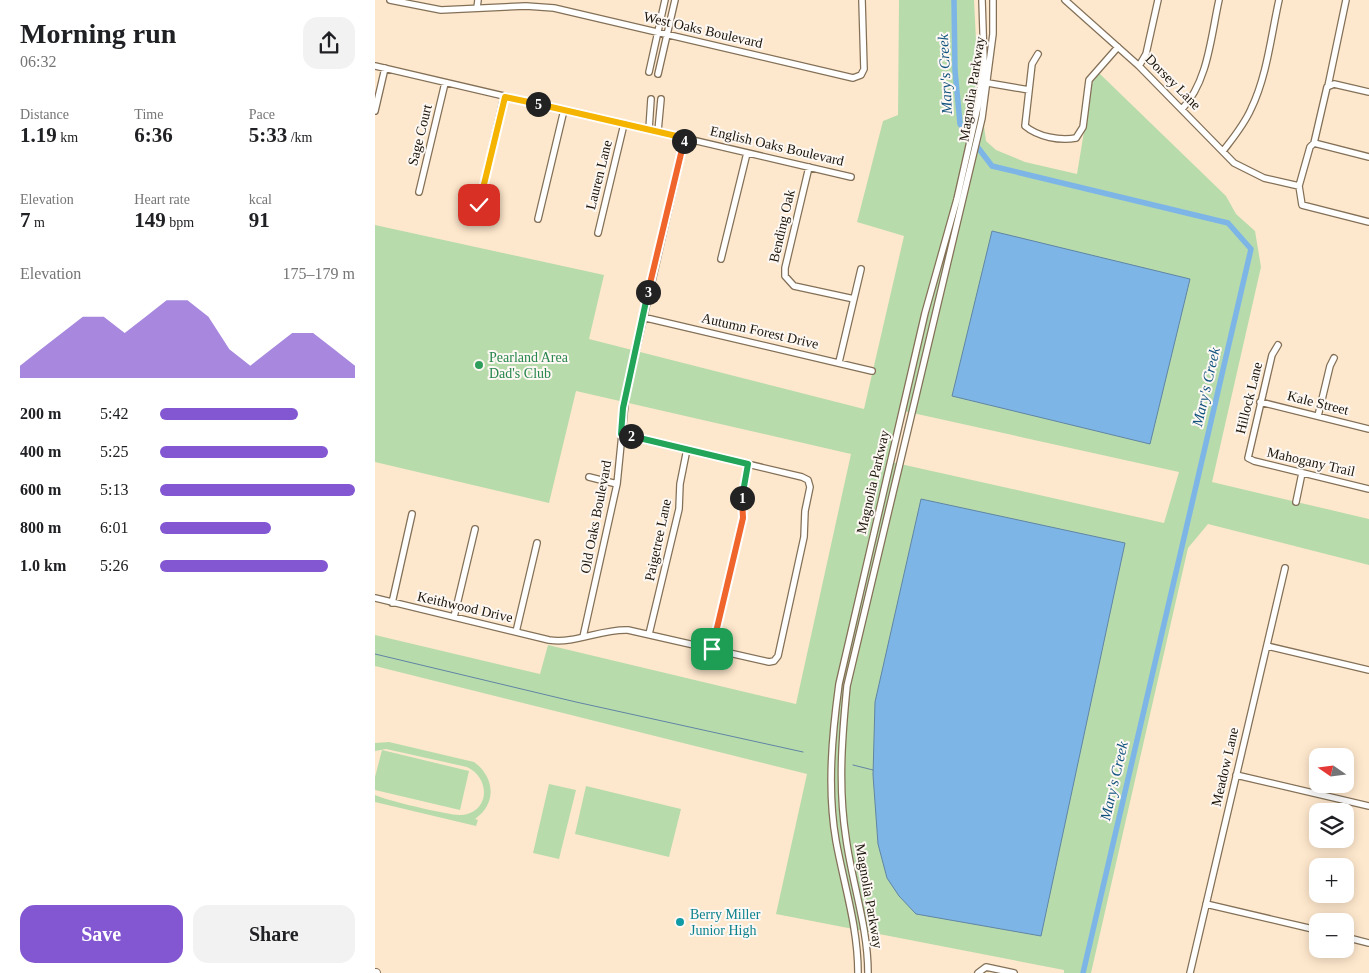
<!DOCTYPE html>
<meta charset="utf-8">
<style>
:root{--surface:#fff;--page:#f2f2f2;--text:#202124;--muted:#757577;--accent:#8357d1}
body{margin:0;font-family:Georgia,serif;background:var(--page);color:var(--text);height:100vh;display:flex;flex-direction:column;font-size:19px;white-space:nowrap}
*{box-sizing:border-box;margin:0}
p{font-size:16px;color:var(--muted)}
.icon{flex:none;width:28px;height:28px;fill:none;stroke:currentColor;stroke-width:2;stroke-linecap:round;stroke-linejoin:round}
.map{position:relative;flex:1;overflow:hidden}
.drawer{display:flex;flex-direction:column;background:var(--surface);width:375px}
.drawer>*{flex:none}
.needle{width:32px;rotate:284deg}
.buttons{position:absolute;left:934px;top:748px;display:grid;gap:10px}
.buttons a{display:grid;place-items:center;width:45px;height:45px;border-radius:10px;background:var(--surface);box-shadow:0 2px 12px #0003;font-size:25px}
.pin{position:absolute;display:grid;place-items:center;width:42px;height:42px;color:#fff;margin:-21px;border-radius:10px;box-shadow:0 2px 8px #0006}
.km{position:absolute;width:25px;height:25px;margin:-12px;border-radius:50%;background:#222;color:#fff;font-size:14px;line-height:25px;text-align:center}
.round{display:grid;place-items:center;flex:none;width:52px;height:52px;border-radius:15px;background:var(--page)}
.overview{display:flex;align-items:center;justify-content:space-between;height:85px;padding:0 20px}
h1{font-size:28px;font-weight:800;line-height:38px}
.stats{display:grid;grid-template-columns:repeat(3,1fr);gap:8px;height:85px;padding:5px 20px}
.stats div{display:grid;align-content:center}
.stats b{font-size:21px;font-weight:800}
.stats small{font-size:14px;font-weight:400}
.stats p{font-size:14px}
.chart{height:140px;padding:10px 20px}
.chart p{display:flex;justify-content:space-between}
.chart svg{width:100%;height:90px;margin-top:5px;fill:var(--accent);opacity:.7}
.button{display:flex;gap:10px;margin-top:auto;padding:10px 20px}
.button a{flex:1;height:58px;border-radius:15px;background:var(--accent);color:#fff;font-size:20px;font-weight:800;line-height:58px;text-align:center}
.button a+a{background:var(--page);color:var(--text)}
ul{padding:0 20px;list-style:none;font-size:16px}
li{display:grid;grid-template-columns:80px 60px 1fr;align-items:center;height:38px}
li i{height:12px;border-radius:6px;background:var(--accent)}
main{display:flex;flex:1;min-height:0}
.map>svg:first-child{display:block}
.green{fill:#b8dbac;fill-rule:evenodd}
.water{fill:#7db6e6;stroke:#6085a4}
.lines{fill:none;stroke-linecap:round;stroke-linejoin:round}
.stream{stroke:#6085a4;stroke-width:1}
.canal{stroke:#7db6e6;stroke-width:5.5}
.minor-casing{stroke:#837057;stroke-width:8}
.major-casing{stroke:#837057;stroke-width:10}
.minor{stroke:#fff;stroke-width:5.5}
.major{stroke:#fff;stroke-width:8}
.split-1-casing{stroke:#fff;stroke-width:10}
.split-2-casing{stroke:#fff;stroke-width:10}
.split-3-casing{stroke:#fff;stroke-width:10}
.split-4-casing{stroke:#fff;stroke-width:10}
.split-5-casing{stroke:#fff;stroke-width:10}
.split-6-casing{stroke:#fff;stroke-width:10}
.split-1{stroke:#f0652b;stroke-width:6}
.split-2{stroke:#22a559;stroke-width:6}
.split-3{stroke:#22a559;stroke-width:6}
.split-4{stroke:#f0652b;stroke-width:6}
.split-5{stroke:#f5b400;stroke-width:6}
.split-6{stroke:#f5b400;stroke-width:6}
.leisure-dot{fill:#2e9e5b;stroke:#fdf8f3;stroke-width:2}
.culture-dot{fill:#0f9aa8;stroke:#fdf8f3;stroke-width:2}
.labels{text-anchor:middle;dominant-baseline:central;stroke-width:4;stroke-linejoin:round;paint-order:stroke}
.street-label{font-size:14px;fill:#1b140a;stroke:#fdf8f3}
.leisure-label{font-size:14px;fill:#27864d;stroke:#fdf8f3;text-anchor:start}
.culture-label{font-size:14px;fill:#0d838f;stroke:#fdf8f3;text-anchor:start}
.water-label{font-size:15px;font-style:italic;fill:#11537f;stroke:#fdf8f3}
</style>
<main>
<section class="drawer">
<div class="overview"><div><h1>Morning run</h1><p>06:32</p></div><a class="round"><svg class="icon" aria-label="share" viewBox="0 0 24 24"><path d="M12 15V3M7 8l5-5 5 5M5 13v7h14v-7"/></svg></a></div>
<div class="stats">
<div><p>Distance</p><b>1.19<small> km</small></b></div>
<div><p>Time</p><b>6:36</b></div>
<div><p>Pace</p><b>5:33<small> /km</small></b></div>
</div>
<div class="stats">
<div><p>Elevation</p><b>7<small> m</small></b></div>
<div><p>Heart rate</p><b>149<small> bpm</small></b></div>
<div><p>kcal</p><b>91</b></div>
</div>
<div class="chart"><p><span>Elevation</span>175–179 m</p>
<svg viewBox="0 0 160 44" preserveAspectRatio="none"><path d="M0 44V38L10 30L20 22L30 14L40 14L50 22L60 14L70 6L80 6L90 14L100 30L110 38L120 30L130 22L140 22L150 30L160 38V44z"/></svg>
</div>
<ul>
<li><b>200 m</b>5:42<i style="width:71%"></i></li>
<li><b>400 m</b>5:25<i style="width:86%"></i></li>
<li><b>600 m</b>5:13<i style="width:100%"></i></li>
<li><b>800 m</b>6:01<i style="width:57%"></i></li>
<li><b>1.0 km</b>5:26<i style="width:86%"></i></li>
</ul>
<div class="button"><a>Save</a><a>Share</a></div>
</section>
<div class="map">
<svg width="994" height="973" viewBox="0 0 994 973">
<rect width="100%" height="100%" fill="#fee8cd"/>
<!-- green -->
<path class="green" d="M524 0H599L603 80 611 141 621 150 650 162 702 174 717 83 724 73 851 196 861 214 880 231 886 267 837 482 994 519V565L833 524 813 548 716 973H689V970L401 914 432 774 0 666V635L165 674 173 645 421 704 476 454 201 391 174 503 0 462V225L229 275 214 339 489 409 529 236 482 222 508 121 523 115ZM524 410 804 472 789 523 512 461Z
M14 742 99 762C120 777 122 804 100 819L103 820 101 826 0 802V795C10 800 76 816 86 815 115 813 116 778 92 767L11 749 0 751V743Z
M7 750 94 771 85 810 0 790V777Z
M174 784 201 790 184 859 158 853Z
M211 786 306 809 294 857 200 834Z"/>
<!-- water -->
<path class="water" d="M617 231 815 279 775 444 577 396Z
M546 499 750 543 666 936 541 914 524 896 512 878 503 844 498 775 500 702Z"/>
<g class="lines">
<!-- stream -->
<path class="stream" d="M0 654 201 702 428 752
M478 765 498 770"/>
<!-- canal -->
<path class="canal" d="M579 0 580 70 585 124 617 166 853 223 876 249 708 973"/>
<!-- minor casing -->
<g class="minor-casing">
<path id="minor" d="M15 0 66 10 151 6 179 8 478 78 486 75 489 69 487 0
M690 0 764 66 859 163 889 178 924 186 927 205 994 222
M102 8 103 0
M663 54 657 64 650 126C663 137 685 141 701 138L708 127 714 80 743 47
M0 66 476 177
M764 66 771 54 783 0
M274 72 290 0
M283 74 300 0
M613 83 654 90
M953 86 971 0
M807 109C833 82 836 36 844 0
M0 111 10 68
M274 129 276 99
M283 131 286 99
M939 143 952 87 959 84 994 92
M848 151C858 138 869 125 876 109 892 76 896 36 904 0
M434 167 410 268V276L419 286 479 299
M924 186 935 147 939 143 994 157
M44 192 70 83
M104 205 129 97
M163 219 189 110
M223 233 249 124
M346 259 372 153
M267 317 497 371
M903 345 897 355 873 458 879 461 994 489
M464 362 486 269
M885 402 994 429
M943 416 955 366 959 358
M214 477 242 484
M921 502 927 473
M0 598 174 640C201 644 225 629 253 630L394 662 399 661 403 656 429 537 430 511 435 487 433 480 427 477 246 434
M17 603 37 514
M79 617 100 529
M141 632 162 543
M274 634 304 509 305 484 312 449
M208 637 242 484 251 394 310 138
M892 646 994 670
M337 649 368 518 367 498 373 464
M861 775 994 806
M831 904 942 930
M970 937 994 943
M483 973C483 927 469 885 461 841 452 790 457 735 464 684L550 313 582 199 603 106 609 61 607 0
M493 973C493 927 477 883 471 838 463 787 467 737 472 686L607 118 618 34V0
M603 973 611 967 639 973
M815 973 910 568"/>
</g>
<!-- major casing -->
<g class="major-casing">
<path id="major" d="M0 973H1"/>
</g>
<!-- minor -->
<use href="#minor" class="minor"/>
<!-- major -->
<use href="#major" class="major"/>
</g>
<g class="lines">
<!-- split-1 casing -->
<g class="split-1-casing">
<path id="split-1" d="M337 649 368 518 367 498"/>
</g>
<!-- split-2 casing -->
<g class="split-2-casing">
<path id="split-2" d="M256 436 373 464 367 498"/>
</g>
<!-- split-3 casing -->
<g class="split-3-casing">
<path id="split-3" d="M256 436 246 434 248 408 273 292"/>
</g>
<!-- split-4 casing -->
<g class="split-4-casing">
<path id="split-4" d="M273 292 309 141"/>
</g>
<!-- split-5 casing -->
<g class="split-5-casing">
<path id="split-5" d="M163 104 310 138 309 141"/>
</g>
<!-- split-6 casing -->
<g class="split-6-casing">
<path id="split-6" d="M104 205 130 97 163 104"/>
</g>
<!-- split-1 -->
<use href="#split-1" class="split-1"/>
<!-- split-2 -->
<use href="#split-2" class="split-2"/>
<!-- split-3 -->
<use href="#split-3" class="split-3"/>
<!-- split-4 -->
<use href="#split-4" class="split-4"/>
<!-- split-5 -->
<use href="#split-5" class="split-5"/>
<!-- split-6 -->
<use href="#split-6" class="split-6"/>
</g>
<!-- markers -->
<circle class="leisure-dot" cx="104" cy="365" r="5"/>
<circle class="culture-dot" cx="305" cy="922" r="5"/>
<g class="labels">
<!-- street labels -->
<g class="street-label">
<text transform="translate(328 30) rotate(13)">West Oaks Boulevard</text>
<text transform="translate(798 82) rotate(45)">Dorsey Lane</text>
<text transform="translate(597 89) rotate(-81)">Magnolia Parkway</text>
<text transform="translate(45 135) rotate(-76)">Sage Court</text>
<text transform="translate(402 146) rotate(13)">English Oaks Boulevard</text>
<text transform="translate(224 175) rotate(-76)">Lauren Lane</text>
<text transform="translate(407 226) rotate(-77)">Bending Oak</text>
<text transform="translate(385 331) rotate(13)">Autumn Forest Drive</text>
<text transform="translate(874 398) rotate(-76)">Hillock Lane</text>
<text transform="translate(943 403) rotate(14)">Kale Street</text>
<text transform="translate(936 462) rotate(13)">Mahogany Trail</text>
<text transform="translate(498 482) rotate(-77)">Magnolia Parkway</text>
<text transform="translate(221 517) rotate(-79)">Old Oaks Boulevard</text>
<text transform="translate(283 540) rotate(-78)">Paigetree Lane</text>
<text transform="translate(90 607) rotate(13)">Keithwood Drive</text>
<text transform="translate(850 767) rotate(-77)">Meadow Lane</text>
<text transform="translate(494 896) rotate(80)">Magnolia Parkway</text>
</g>
<!-- leisure labels -->
<g class="leisure-label">
<text x="114" y="357">Pearland Area<tspan x="114" dy="16">Dad's Club</tspan></text>
</g>
<!-- culture labels -->
<g class="culture-label">
<text x="315" y="914">Berry Miller<tspan x="315" dy="16">Junior High</tspan></text>
</g>
<!-- water labels -->
<g class="water-label">
<text transform="translate(570 74) rotate(-93)">Mary's Creek</text>
<text transform="translate(831 387) rotate(-77)">Mary's Creek</text>
<text transform="translate(739 781) rotate(-77)">Mary's Creek</text>
</g>
</g>
</svg>
<div class="buttons">
<a><svg class="needle" viewBox="-14 -14 28 28"><path d="M0-13l5 13h-10z" fill="#e53935"/><path d="M0 13l5-13h-10z" fill="#757577"/></svg></a>
<a><svg class="icon" aria-label="layers" viewBox="0 0 24 24"><path d="M12 4l9 5-9 5-9-5zM3 14l9 5 9-5"/></svg></a>
<a>+</a>
<a>−</a>
</div>
<div class="pin" style="left:337px;top:649px;background:#1e9e55"><svg class="icon" aria-label="arrive" viewBox="0 0 24 24"><path d="M6 21V4h12l-3 4 3 4H6"/></svg></div>
<div class="pin" style="left:104px;top:205px;background:#d93025"><svg class="icon" aria-label="check" viewBox="0 0 24 24"><path d="M5 12l5 5 9-10"/></svg></div>
<b class="km" style="left:367px;top:498px">1</b>
<b class="km" style="left:256px;top:436px">2</b>
<b class="km" style="left:273px;top:292px">3</b>
<b class="km" style="left:309px;top:141px">4</b>
<b class="km" style="left:163px;top:104px">5</b>
</div>
</main>
